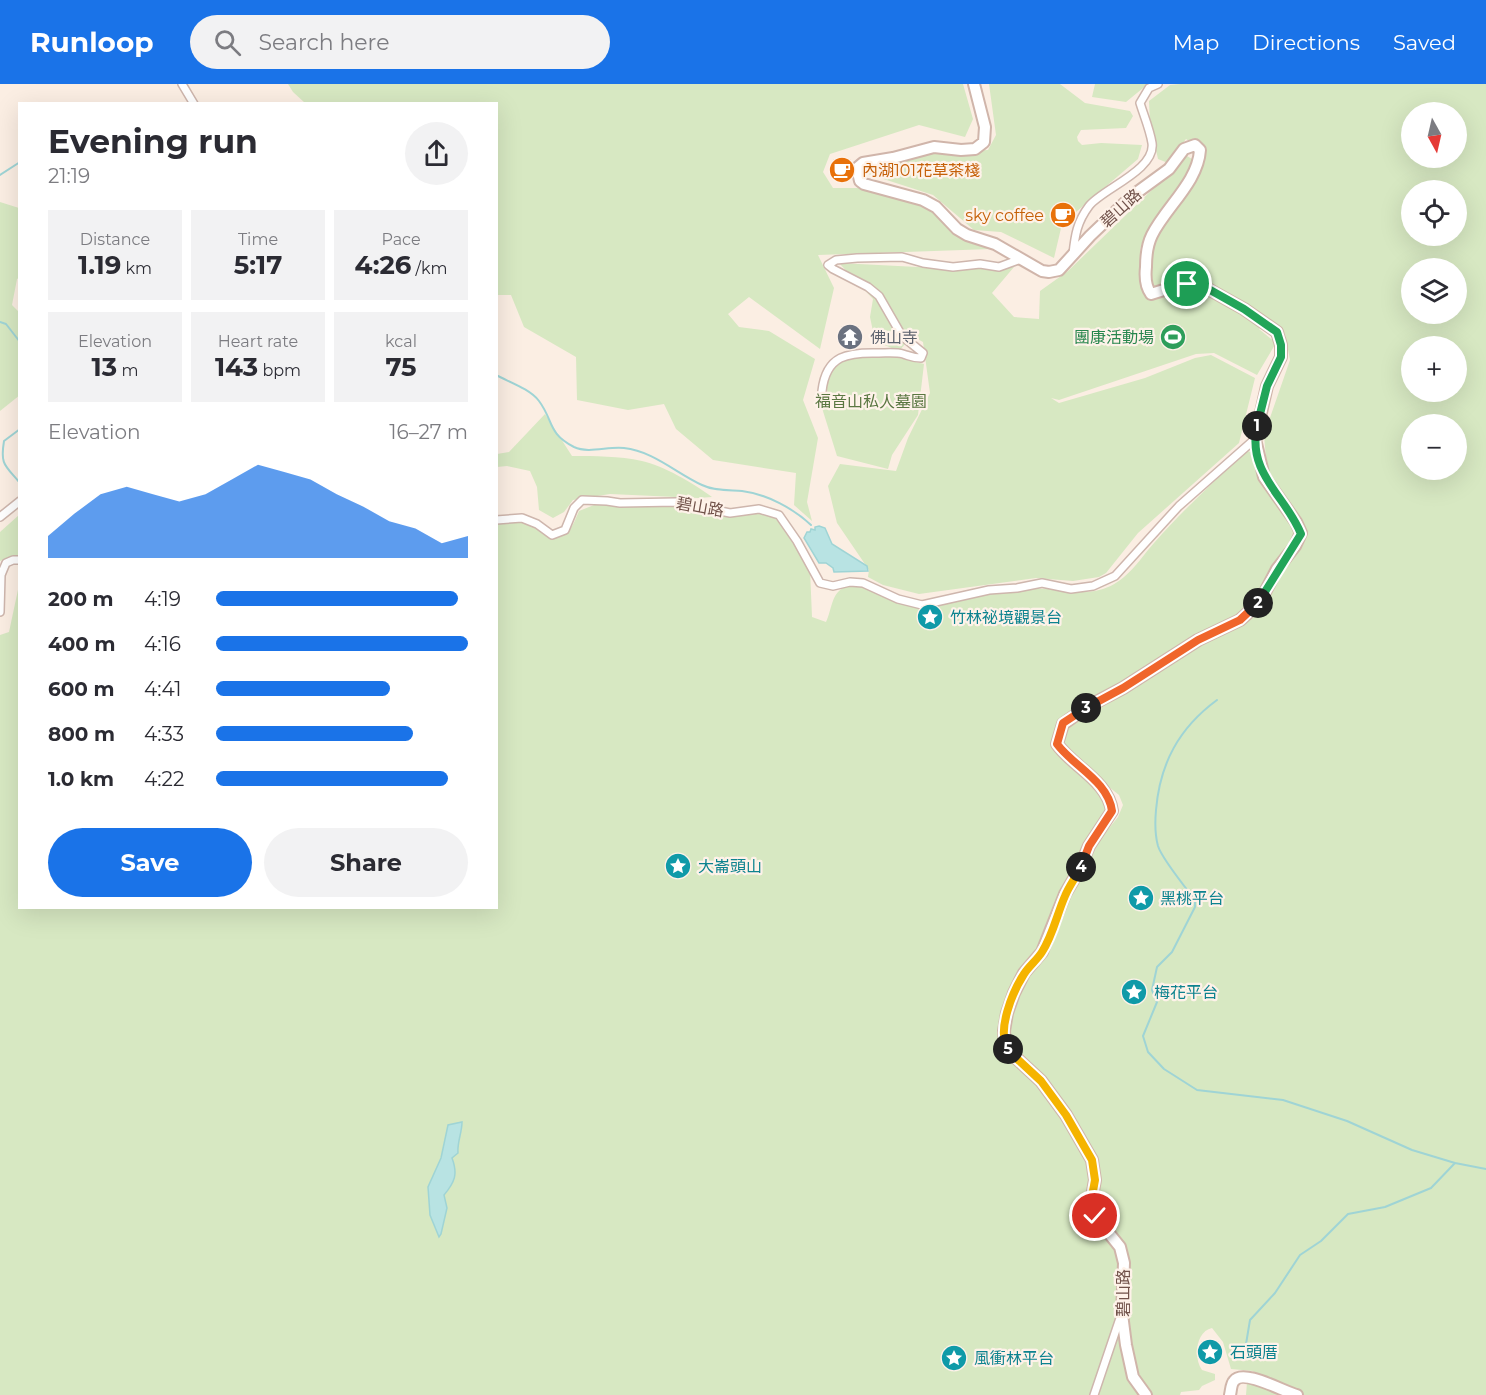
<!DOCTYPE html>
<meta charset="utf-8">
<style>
:root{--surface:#fff;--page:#f2f2f3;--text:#2b2b33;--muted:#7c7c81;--accent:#1a73e8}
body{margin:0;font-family:Montserrat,"Noto Sans TC",sans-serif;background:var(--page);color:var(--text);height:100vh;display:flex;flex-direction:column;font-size:22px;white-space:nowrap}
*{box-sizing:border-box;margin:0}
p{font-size:20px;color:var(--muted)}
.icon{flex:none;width:33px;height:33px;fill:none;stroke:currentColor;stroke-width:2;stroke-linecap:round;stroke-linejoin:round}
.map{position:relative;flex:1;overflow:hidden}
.sheet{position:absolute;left:18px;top:18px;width:480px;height:807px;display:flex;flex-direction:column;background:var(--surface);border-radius:0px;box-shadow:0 6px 24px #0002}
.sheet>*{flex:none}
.needle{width:39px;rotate:172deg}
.fabs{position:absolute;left:1401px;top:18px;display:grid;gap:12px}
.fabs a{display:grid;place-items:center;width:66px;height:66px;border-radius:50%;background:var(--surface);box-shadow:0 6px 24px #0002;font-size:30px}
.pin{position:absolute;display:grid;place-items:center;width:51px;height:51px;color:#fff;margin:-26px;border:3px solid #fff;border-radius:50%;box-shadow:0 2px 6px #0007}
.km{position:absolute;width:30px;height:30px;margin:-15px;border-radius:50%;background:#222;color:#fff;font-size:16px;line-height:30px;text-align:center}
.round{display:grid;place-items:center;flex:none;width:63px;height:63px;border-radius:32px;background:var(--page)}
.summary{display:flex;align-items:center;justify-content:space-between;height:102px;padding:0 30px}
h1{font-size:33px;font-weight:700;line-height:45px}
.stats{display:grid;grid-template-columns:repeat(3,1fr);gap:9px;height:102px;padding:6px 30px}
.stats div{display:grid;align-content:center;border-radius:0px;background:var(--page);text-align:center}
.stats b{font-size:26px;font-weight:700}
.stats small{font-size:16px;font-weight:400}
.stats p{font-size:16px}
.chart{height:168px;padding:12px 30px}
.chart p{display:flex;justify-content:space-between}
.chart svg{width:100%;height:108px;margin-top:6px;fill:var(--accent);opacity:.7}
.action{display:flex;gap:12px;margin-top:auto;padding:12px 30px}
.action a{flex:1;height:69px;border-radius:36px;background:var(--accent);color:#fff;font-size:24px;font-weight:700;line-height:69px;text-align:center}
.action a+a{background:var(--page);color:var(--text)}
ul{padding:0 30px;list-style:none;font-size:20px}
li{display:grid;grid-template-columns:96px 72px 1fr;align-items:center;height:45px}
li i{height:15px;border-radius:8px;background:var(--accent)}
header{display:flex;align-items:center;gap:36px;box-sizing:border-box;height:84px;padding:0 30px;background:var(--accent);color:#fff}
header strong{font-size:28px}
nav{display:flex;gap:33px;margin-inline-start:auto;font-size:21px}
.search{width:420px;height:54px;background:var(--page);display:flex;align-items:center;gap:15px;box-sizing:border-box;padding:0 21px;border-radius:33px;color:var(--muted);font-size:22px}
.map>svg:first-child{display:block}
.green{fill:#d7e8c2;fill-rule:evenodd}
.water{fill:#b8e3e3;stroke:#9fd4d5;stroke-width:1.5}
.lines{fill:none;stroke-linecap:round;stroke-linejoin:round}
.stream{stroke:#9fd4d5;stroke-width:2}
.street-casing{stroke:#ceb6ad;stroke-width:10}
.secondary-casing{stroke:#d0b5aa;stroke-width:14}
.street{stroke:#fff;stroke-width:7}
.secondary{stroke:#fff;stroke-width:10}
.split-1-casing{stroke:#fff;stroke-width:12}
.split-2-casing{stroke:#fff;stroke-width:12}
.split-3-casing{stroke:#fff;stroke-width:12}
.split-4-casing{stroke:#fff;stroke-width:12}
.split-5-casing{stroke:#fff;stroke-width:12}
.split-6-casing{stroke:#fff;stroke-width:12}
.split-1{stroke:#22a559;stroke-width:8}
.split-2{stroke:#22a559;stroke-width:8}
.split-3{stroke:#f0652b;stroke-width:8}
.split-4{stroke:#f0652b;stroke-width:8}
.split-5{stroke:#f5b400;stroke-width:8}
.split-6{stroke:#f5b400;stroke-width:8}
.labels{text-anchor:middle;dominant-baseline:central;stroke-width:4.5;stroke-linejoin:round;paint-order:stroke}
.food-label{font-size:16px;fill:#c56008;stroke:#fef2e9;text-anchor:start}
.street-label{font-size:16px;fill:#71524a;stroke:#fef2e9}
.worship-label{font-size:16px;fill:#5b616d;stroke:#fef2e9;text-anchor:start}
.leisure-label{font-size:16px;fill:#27864d;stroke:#fef2e9;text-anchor:end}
.park-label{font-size:16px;fill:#5a7742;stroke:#fef2e9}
.culture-label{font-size:16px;fill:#0d838f;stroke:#fef2e9;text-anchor:start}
</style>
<header>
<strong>Runloop</strong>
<div class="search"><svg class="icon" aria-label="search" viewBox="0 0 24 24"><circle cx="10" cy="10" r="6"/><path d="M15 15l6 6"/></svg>Search here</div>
<nav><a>Map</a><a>Directions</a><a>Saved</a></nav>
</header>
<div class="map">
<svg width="1486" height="1311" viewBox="0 0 1486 1311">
<rect width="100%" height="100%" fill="#fbeee3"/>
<!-- green -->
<path class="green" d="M288 0H963L973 35 965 53 919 41 830 70 823 88 833 104H869L937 127 964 155 992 165 818 171 834 204 820 265 749 213 728 230 739 243 769 247 815 275 803 316 818 354 807 418 812 437 794 421 796 389 713 376 676 345 664 320 628 326 577 316 576 273 524 243 511 211H497L496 20 305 19 293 8Z
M989 0H1060L1085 19 1130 27 1133 32 1126 44 1081 46 1077 53 1078 57 1082 61 1101 59 1142 61 1138 75 1062 140 1054 174 1001 148 974 146 933 111 865 89 875 79 933 68 988 66 996 51Z
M1095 0H1148L1126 18 1092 13Z
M1180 0H1486V1311H1246L1247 1298 1256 1299 1257 1293 1253 1287 1231 1285 1223 1258 1212 1244C1196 1247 1193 1274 1202 1286L1215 1290V1296L1202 1302 1199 1306 1181 1308 1180 1311H0V551L9 548 19 501 20 824H496L497 438H526L535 441 552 455C571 450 572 443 579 427L599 419 622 422 658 420 679 421 732 431 759 427 775 432 779 435 810 485 812 533 826 538C832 526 831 509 845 503 865 496 894 517 915 521 937 525 960 514 982 510 997 508 1012 506 1027 505 1050 502 1073 511 1095 507 1106 505 1116 500 1124 493 1136 483 1144 470 1154 459 1181 428 1212 400 1241 371L1247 367 1251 368 1255 373 1265 403 1295 447 1297 453 1295 458 1273 486 1255 519 1236 535 1203 551 1063 636C1058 644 1053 656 1056 665 1070 681 1110 706 1108 728L1086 762 1076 785 1061 811 1043 860 1022 887 1017 896 1007 920 1001 950 1004 963 1012 975 1036 997 1064 1032 1089 1077 1091 1098 1088 1121 1094 1134 1117 1164 1120 1197H1123L1125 1184 1123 1164 1095 1129 1094 1120 1098 1091 1095 1077 1059 1017 1039 992 1016 973 1007 959 1006 952 1017 909 1025 891 1048 863 1064 821 1079 795 1093 764 1118 733 1123 721 1119 711 1069 671 1061 659 1066 646 1079 636 1123 611 1162 583 1212 553 1244 538 1257 528 1266 514 1276 493 1304 454 1305 447 1304 442 1273 400 1267 386 1264 351 1290 276 1285 250 1281 243 1268 236 1259 245 1276 259 1257 291 1214 269 1196 270 1059 316 1051 314 1059 319 1145 294 1195 274 1211 271 1255 294 1239 359 1138 449 1106 489 1099 493 1073 497 1036 494 919 510 883 501 868 493 869 486 837 439 828 402 840 380 896 387 908 354 930 309 923 258 912 252 899 267 875 257 870 233 873 215 839 179 957 185 1014 183 992 209 1014 233 1039 235 1040 207 1068 187 1187 72 1192 75V84C1179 103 1141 148 1140 168 1159 142 1201 98 1206 68L1186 55 1168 79 1158 75 1150 40 1149 17 1170 1ZM1412 28H1456V74H1412ZM1412 106H1456V152H1412ZM1412 184H1456V230H1412ZM1412 262H1456V308H1412ZM1412 340H1456V386H1412ZM462 1038C462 1049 457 1059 458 1068L452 1074C458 1089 455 1099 444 1111L447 1124 439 1153 430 1131 428 1103 441 1074 448 1041Z
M0 118 19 124V194L17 195 12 221 19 228 20 311 0 327Z
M875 268 924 280 918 331 892 371 888 385 837 372 822 324V291L848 272Z
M545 330 572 372C595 372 619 372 642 377 662 381 695 400 712 413L698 414 610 410 573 416 564 428 553 434 539 426 537 403 530 387 507 382 497 383V370L509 368Z
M19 431V471H14L0 477V448Z"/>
<!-- water -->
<path class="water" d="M819 442 825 444 832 460 867 482 868 487 834 488 833 484 826 479H819L804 454 807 448H810L811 445 815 446V443Z
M462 1038C462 1049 457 1058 458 1069L452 1074C458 1090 455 1098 444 1111L447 1124 441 1150 439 1153 430 1131 428 1103 441 1074 448 1041Z"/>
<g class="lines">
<!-- stream -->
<path class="stream" d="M0 91 20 78
M0 238 6 240 20 258
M496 291C509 298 530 305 539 317 554 337 547 349 574 363 589 370 608 362 624 364 653 367 676 389 702 401 714 407 729 406 742 407 767 410 794 425 811 441
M20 345 4 357C0 381 5 381 20 399
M1217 616C1179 644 1160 679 1156 726 1155 737 1155 751 1158 762 1162 775 1186 804 1195 816V823L1172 868 1157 883 1152 906 1157 918 1143 952 1148 968 1164 985 1197 1006 1283 1016 1347 1037 1412 1066 1455 1079
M1245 1266 1250 1236 1275 1209 1300 1171 1321 1157 1348 1130 1385 1123 1431 1104 1455 1079 1486 1085"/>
<!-- street casing -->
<g class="street-casing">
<path id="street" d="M182 0 194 20
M1073 170C1075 151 1077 138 1089 122 1102 105 1156 86 1152 59 1150 46 1144 32 1140 19L1149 4 1158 0
M822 307C826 271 848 268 879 269 887 269 896 268 903 270 910 272 913 274 921 274L923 269 902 252 879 212 868 203 833 185 828 181 836 176 857 174 902 173 923 179 953 183 980 180 999 183 1021 175
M0 433 20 417
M496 436 522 434 537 440 552 451 565 446 574 424 582 416 607 417 620 419 676 418 730 429 759 425 779 431 797 457 820 499 833 502 850 498 863 499 898 515 922 521 989 506 1017 504 1042 499 1071 505 1093 502 1115 492 1179 422 1255 355
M0 528 1 491 6 479 13 476H20
M1094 1311 1120 1234"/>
</g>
<!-- secondary casing -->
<g class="secondary-casing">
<path id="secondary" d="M974 0 985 43 984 58 975 65 961 66 934 63 893 74 863 79 857 84 860 97 864 100 923 116 936 123 957 145 967 151 995 160 1042 187 1049 188 1059 186 1090 152 1132 112 1169 85 1184 65 1195 61 1200 66C1198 98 1166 123 1152 151 1147 161 1146 172 1146 183 1145 192 1145 202 1151 210L1183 200 1191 199 1201 201 1244 225 1277 248 1281 261V273L1267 302 1255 355 1264 393 1296 438 1301 449 1295 462 1277 485 1260 518 1240 536 1198 556 1123 604 1087 623 1063 640 1057 660C1073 683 1108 697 1112 727L1089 762 1078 788 1065 810 1042 868 1024 889 1014 909 1007 929 1004 947 1005 961 1014 972 1041 997 1066 1031 1092 1076 1095 1096 1091 1118 1095 1132 1120 1163 1124 1179 1122 1230 1126 1261 1133 1293 1146 1311
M1230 1311C1231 1307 1231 1300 1234 1297 1243 1284 1284 1308 1297 1311"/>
</g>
<!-- street -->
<use href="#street" class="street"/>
<!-- secondary -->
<use href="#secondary" class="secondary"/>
</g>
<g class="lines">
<!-- split-1 casing -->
<g class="split-1-casing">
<path id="split-1" d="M1187 200 1201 201 1212 207 1244 225 1277 248 1281 261V273L1267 302 1257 342"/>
</g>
<!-- split-2 casing -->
<g class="split-2-casing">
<path id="split-2" d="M1257 342C1247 390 1286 412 1301 450L1258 519"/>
</g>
<!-- split-3 casing -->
<g class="split-3-casing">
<path id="split-3" d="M1086 624 1123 604 1198 556 1240 536 1258 519"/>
</g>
<!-- split-4 casing -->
<g class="split-4-casing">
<path id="split-4" d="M1081 783 1089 762 1112 727C1108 697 1073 682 1057 660L1063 639 1086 624"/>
</g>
<!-- split-5 casing -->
<g class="split-5-casing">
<path id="split-5" d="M1008 965C996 947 1013 907 1024 890 1029 882 1037 876 1042 868 1053 851 1057 830 1065 812 1069 802 1076 793 1081 783"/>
</g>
<!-- split-6 casing -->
<g class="split-6-casing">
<path id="split-6" d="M1008 965 1014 972 1041 997 1066 1031 1092 1076 1095 1096 1091 1118 1095 1132"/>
</g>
<!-- split-1 -->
<use href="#split-1" class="split-1"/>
<!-- split-2 -->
<use href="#split-2" class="split-2"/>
<!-- split-3 -->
<use href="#split-3" class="split-3"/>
<!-- split-4 -->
<use href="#split-4" class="split-4"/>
<!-- split-5 -->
<use href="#split-5" class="split-5"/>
<!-- split-6 -->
<use href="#split-6" class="split-6"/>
</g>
<!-- icons -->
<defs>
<g id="cafe-disc" transform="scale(1.35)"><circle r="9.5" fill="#e8710a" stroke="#fef2e9"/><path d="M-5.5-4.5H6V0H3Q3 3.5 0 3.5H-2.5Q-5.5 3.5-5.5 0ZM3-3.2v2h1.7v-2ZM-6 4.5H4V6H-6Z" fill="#fff"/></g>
<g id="temple-disc" transform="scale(1.35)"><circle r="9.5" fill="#6b7280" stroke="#fef2e9"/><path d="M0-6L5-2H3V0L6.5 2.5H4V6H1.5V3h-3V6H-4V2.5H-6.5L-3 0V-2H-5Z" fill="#fff"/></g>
<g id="stadium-disc" transform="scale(1.35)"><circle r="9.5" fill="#2e9e5b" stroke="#fef2e9"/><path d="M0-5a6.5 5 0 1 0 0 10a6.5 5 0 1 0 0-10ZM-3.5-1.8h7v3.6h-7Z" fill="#fff"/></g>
<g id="sight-disc" transform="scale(1.35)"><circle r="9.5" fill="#0f9aa8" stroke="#fef2e9"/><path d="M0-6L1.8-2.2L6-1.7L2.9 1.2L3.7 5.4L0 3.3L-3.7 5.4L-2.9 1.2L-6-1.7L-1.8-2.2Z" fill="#fff"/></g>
</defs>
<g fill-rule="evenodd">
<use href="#cafe-disc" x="842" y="86"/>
<use href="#cafe-disc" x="1063" y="131"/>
<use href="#temple-disc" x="850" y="253"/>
<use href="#stadium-disc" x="1173" y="253"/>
<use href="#sight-disc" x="930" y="533"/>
<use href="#sight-disc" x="678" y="782"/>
<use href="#sight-disc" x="1141" y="814"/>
<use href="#sight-disc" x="1134" y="908"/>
<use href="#sight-disc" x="1210" y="1268"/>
<use href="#sight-disc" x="954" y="1274"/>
</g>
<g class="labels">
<!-- food labels -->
<g class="food-label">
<text x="862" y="86">內湖101花草茶棧</text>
<text x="1044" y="131" text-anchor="end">sky coffee</text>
</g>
<!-- street labels -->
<g class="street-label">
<text transform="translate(1121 124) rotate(-42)">碧山路</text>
<text transform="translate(700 423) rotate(10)">碧山路</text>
<text transform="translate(1123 1209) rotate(-90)">碧山路</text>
</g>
<!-- worship labels -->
<g class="worship-label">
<text x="870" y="253">佛山寺</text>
</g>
<!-- leisure labels -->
<g class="leisure-label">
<text x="1154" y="253">團康活動場</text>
</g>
<!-- park labels -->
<g class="park-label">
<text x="871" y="317">福音山私人墓園</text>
</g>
<!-- culture labels -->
<g class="culture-label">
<text x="950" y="533">竹林祕境觀景台</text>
<text x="698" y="782">大崙頭山</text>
<text x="1160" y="814">黑桃平台</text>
<text x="1154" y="908">梅花平台</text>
<text x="1230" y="1268">石頭厝</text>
<text x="974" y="1274">風衝林平台</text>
</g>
</g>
</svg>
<div class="fabs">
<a><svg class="needle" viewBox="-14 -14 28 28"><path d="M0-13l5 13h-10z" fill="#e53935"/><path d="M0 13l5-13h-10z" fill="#7c7c81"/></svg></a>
<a><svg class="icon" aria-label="locate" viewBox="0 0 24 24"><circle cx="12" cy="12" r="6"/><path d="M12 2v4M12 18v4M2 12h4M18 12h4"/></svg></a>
<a><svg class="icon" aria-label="layers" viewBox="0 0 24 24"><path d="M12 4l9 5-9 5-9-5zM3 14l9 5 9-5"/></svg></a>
<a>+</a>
<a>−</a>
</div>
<div class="pin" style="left:1187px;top:200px;background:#1e9e55"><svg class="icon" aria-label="arrive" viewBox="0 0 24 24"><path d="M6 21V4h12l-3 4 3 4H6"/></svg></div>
<div class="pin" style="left:1095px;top:1132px;background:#d93025"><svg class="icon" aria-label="check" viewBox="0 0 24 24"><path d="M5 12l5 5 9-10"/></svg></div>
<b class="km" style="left:1257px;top:342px">1</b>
<b class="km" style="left:1258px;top:519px">2</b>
<b class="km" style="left:1086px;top:624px">3</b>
<b class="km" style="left:1081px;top:783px">4</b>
<b class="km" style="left:1008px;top:965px">5</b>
<section class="sheet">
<div class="summary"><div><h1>Evening run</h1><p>21:19</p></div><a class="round"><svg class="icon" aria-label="share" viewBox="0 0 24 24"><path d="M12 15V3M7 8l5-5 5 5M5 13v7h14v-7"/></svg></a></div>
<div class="stats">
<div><p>Distance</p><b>1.19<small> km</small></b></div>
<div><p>Time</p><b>5:17</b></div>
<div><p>Pace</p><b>4:26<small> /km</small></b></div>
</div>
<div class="stats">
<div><p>Elevation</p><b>13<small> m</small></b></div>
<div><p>Heart rate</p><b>143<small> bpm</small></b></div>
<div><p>kcal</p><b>75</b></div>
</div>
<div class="chart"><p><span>Elevation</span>16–27 m</p>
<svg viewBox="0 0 160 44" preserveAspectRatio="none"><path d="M0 44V35L10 26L20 18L30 15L40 18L50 21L60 18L70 12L80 6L90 9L100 12L110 18L120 23L130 29L140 32L150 38L160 35V44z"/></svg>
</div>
<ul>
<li><b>200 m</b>4:19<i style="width:96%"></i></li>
<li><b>400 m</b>4:16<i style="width:100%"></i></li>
<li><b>600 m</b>4:41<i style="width:69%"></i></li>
<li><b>800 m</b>4:33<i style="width:78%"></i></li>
<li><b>1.0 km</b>4:22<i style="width:92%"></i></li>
</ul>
<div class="action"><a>Save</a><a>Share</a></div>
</section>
</div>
